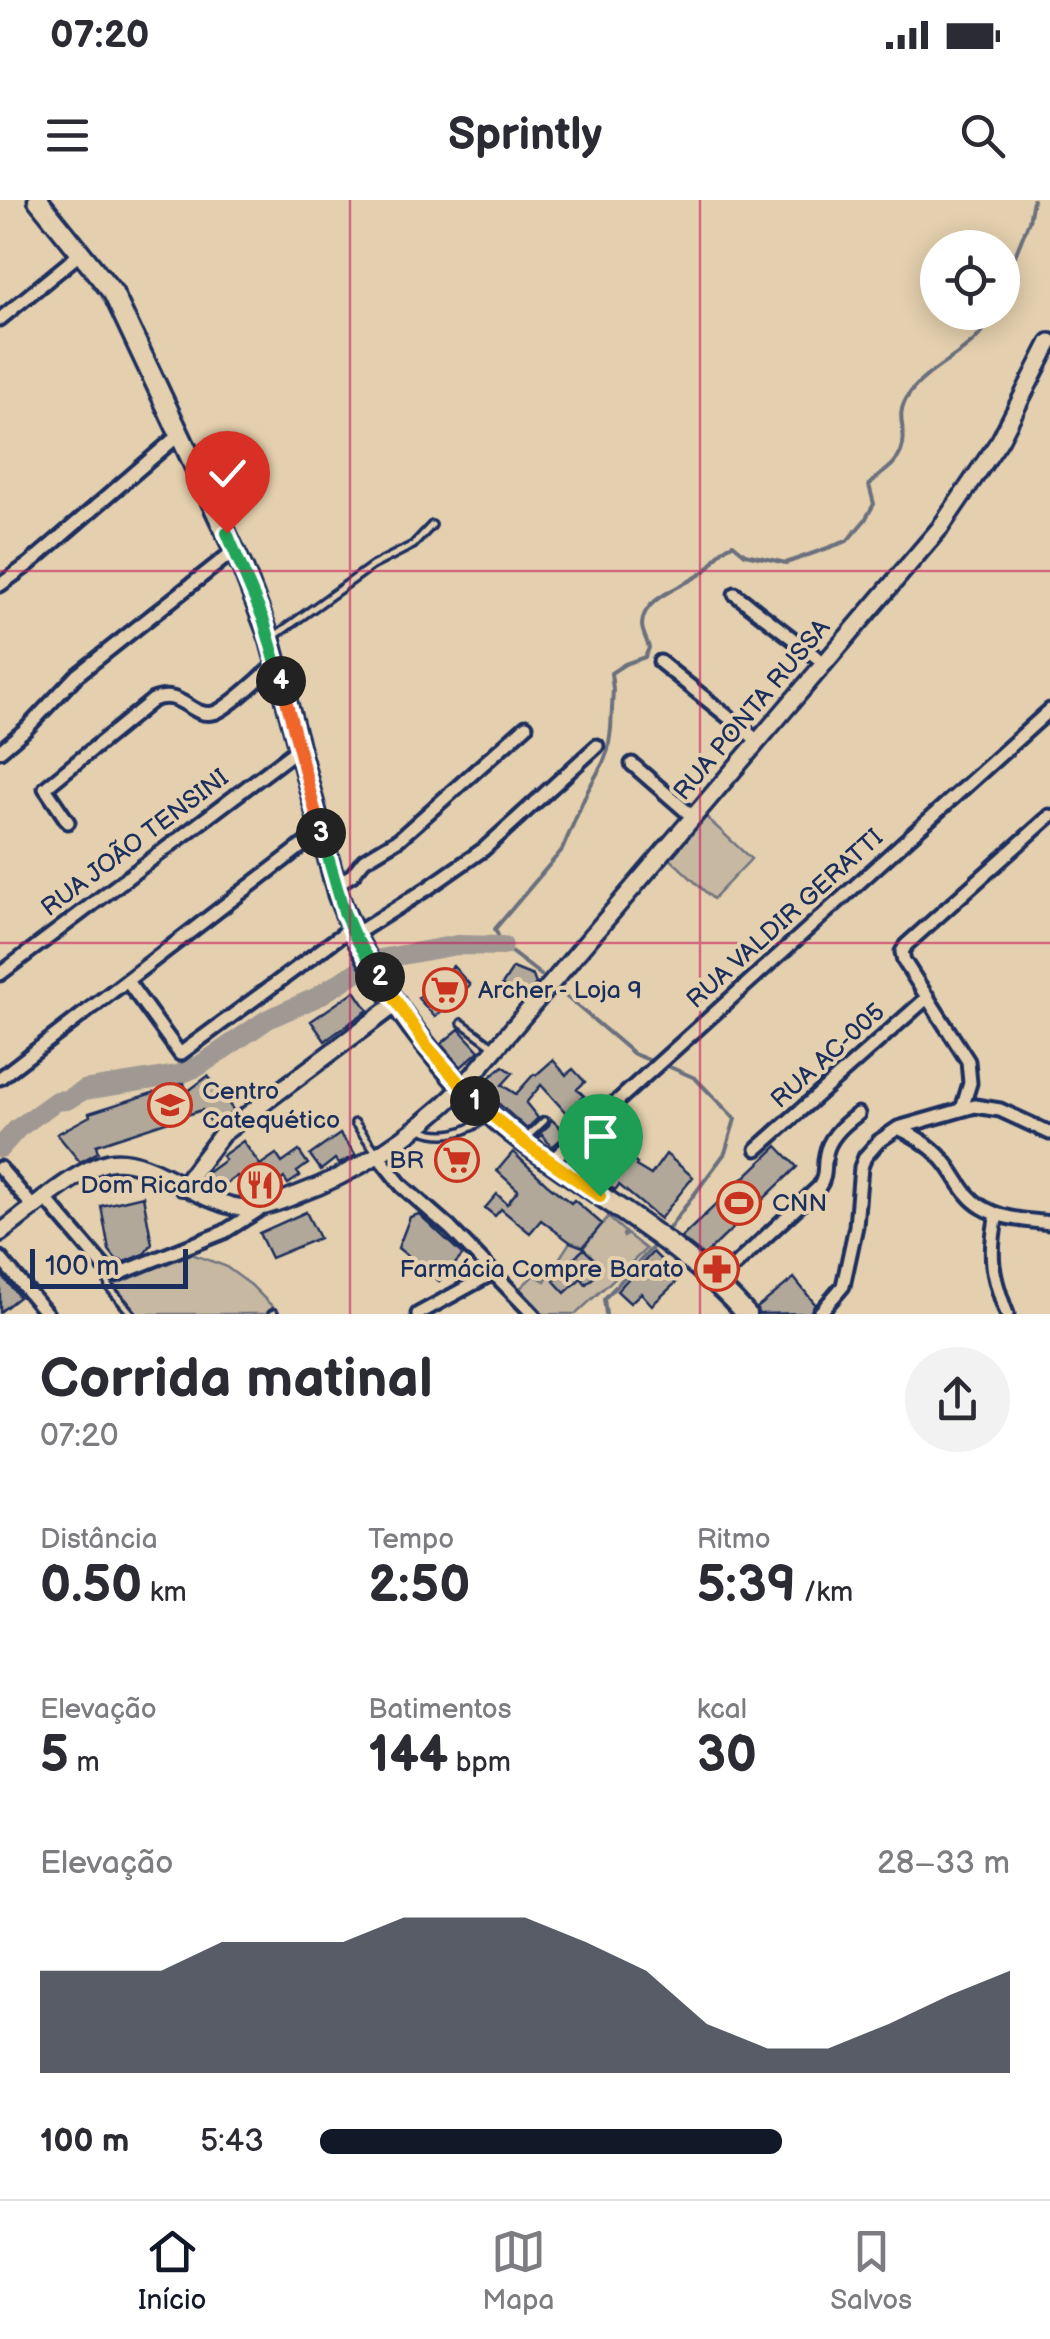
<!DOCTYPE html>
<html lang="pt">
<meta charset="utf-8">
<style>
:root{--surface:#fff;--page:#f2f2f3;--text:#2b2b33;--muted:#7c7c81;--line:#e1e1e2;--accent:#111827}
body{margin:0;font-family:"Balsamiq Sans",sans-serif;background:var(--page);color:var(--text);height:100vh;display:flex;flex-direction:column;font-size:38px;white-space:nowrap}
*{box-sizing:border-box;margin:0}
p{font-size:32px;color:var(--muted)}
.icon{flex:none;width:55px;height:55px;fill:none;stroke:currentColor;stroke-width:2;stroke-linecap:round;stroke-linejoin:round}
.map{position:relative;height:1114px;overflow:hidden}
.panel{display:flex;flex-direction:column;background:var(--surface);flex:1}
.panel>*{flex:none}
.buttons{position:absolute;left:920px;top:30px;display:grid;gap:20px}
.buttons a{display:grid;place-items:center;width:100px;height:100px;border-radius:50%;background:var(--surface);box-shadow:0 5px 25px #0003;font-size:50px}
.scale{position:absolute;left:30px;bottom:25px;width:158px;box-sizing:border-box;padding-left:10px;border:5px solid #1b2f5e;border-top:0;font-size:28px;line-height:35px;white-space:nowrap;color:#1b2f5e;-webkit-text-stroke:8px #e4d0ae;paint-order:stroke}
.pin{position:absolute;display:grid;place-items:center;width:85px;height:85px;color:#fff;margin:-102px -42px;border-radius:50% 50% 50% 0;rotate:-45deg;box-shadow:0 0 10px #0007}
.pin .icon{rotate:45deg}
.km{position:absolute;width:50px;height:50px;margin:-25px;border-radius:50%;background:#222;color:#fff;font-size:28px;line-height:50px;text-align:center}
.round{display:grid;place-items:center;flex:none;width:105px;height:105px;border-radius:52px;background:var(--page)}
.headline{display:flex;align-items:center;justify-content:space-between;height:170px;padding:0 40px}
h1{font-size:55px;font-weight:600;line-height:75px}
.figures{display:grid;grid-template-columns:repeat(3,1fr);gap:15px;height:170px;padding:10px 40px}
.figures div{display:grid;align-content:center}
.figures b{font-size:50px;font-weight:600}
.figures small{font-size:28px;font-weight:400}
.figures p{font-size:28px}
.chart{height:280px;padding:20px 40px}
.chart p{display:flex;justify-content:space-between}
.chart svg{width:100%;height:180px;margin-top:10px;fill:var(--accent);opacity:.7}
ul{padding:0 40px;list-style:none;font-size:32px}
li{display:grid;grid-template-columns:160px 120px 1fr;align-items:center;height:75px}
li i{height:25px;border-radius:12px;background:var(--accent)}
.status{display:flex;justify-content:space-between;align-items:center;height:70px;padding:0 50px;background:var(--surface);direction:ltr}
.status svg{height:28px;fill:currentColor}
header{display:flex;justify-content:space-between;align-items:center;height:130px;padding:0 40px;background:var(--surface);font-size:45px;font-weight:600}
.tabs{display:flex;justify-content:space-around;align-items:center;height:140px;border-top:2px solid var(--line);background:var(--surface);font-size:28px;color:var(--muted)}
.tabs a{display:grid;justify-items:center;gap:5px}
.tabs .current{color:var(--accent)}
.map>svg:first-child{display:block}
.green{fill:#c7b8a2;stroke:#717480;stroke-width:2.5}
.lines{fill:none;stroke-linecap:round;stroke-linejoin:round}
.stream{stroke:#6b6f7e;stroke-width:4}
.river{stroke:#a09993;stroke-width:20}
.building{fill:#b2a89a;stroke:#1b2f5e;stroke-width:2.5}
.lane-casing{stroke:#1b2f5e;stroke-width:12}
.street-casing{stroke:#1b2f5e;stroke-width:19}
.secondary-casing{stroke:#1b2f5e;stroke-width:22}
.primary-casing{stroke:#1b2f5e;stroke-width:25}
.lane{stroke:#e4d0ae;stroke-width:5}
.street{stroke:#e4d0ae;stroke-width:11}
.secondary{stroke:#e4d0ae;stroke-width:15}
.primary{stroke:#e4d0ae;stroke-width:18}
.split-1-casing{stroke:#fff;stroke-width:20}
.split-2-casing{stroke:#fff;stroke-width:20}
.split-3-casing{stroke:#fff;stroke-width:20}
.split-4-casing{stroke:#fff;stroke-width:20}
.split-5-casing{stroke:#fff;stroke-width:20}
.split-1{stroke:#f5b400;stroke-width:12}
.split-2{stroke:#f5b400;stroke-width:12}
.split-3{stroke:#22a559;stroke-width:12}
.split-4{stroke:#f0652b;stroke-width:12}
.split-5{stroke:#22a559;stroke-width:12}
.grid{fill:none;stroke:#c2185b;stroke-width:2.5;stroke-opacity:0.55}
.labels{text-anchor:middle;dominant-baseline:central;stroke-width:8;stroke-linejoin:round;paint-order:stroke}
.street-label{font-size:25px;fill:#1b2f5e;stroke:#e4d0ae}
.poi-label{font-size:25px;fill:#1b2f5e;stroke:#e4d0ae;text-anchor:start}
</style>
<div class="status"><b>07:20</b><svg viewBox="0 0 49 12"><path d="M0 12V9h3v3zM5 12V6h3v6zM10 12V3h3v9zM15 12V0h3v12zM26 1h20v11H26zM47 4h2v5h-2z"/></svg></div>
<header><svg class="icon" aria-label="menu" viewBox="0 0 24 24"><path d="M4 6h16M4 12h16M4 18h16"/></svg>Sprintly<svg class="icon" aria-label="search" viewBox="0 0 24 24"><circle cx="10" cy="10" r="6"/><path d="M15 15l6 6"/></svg></header>
<div class="map">
<svg width="1050" height="1114" viewBox="0 0 1050 1114">
<rect width="100%" height="100%" fill="#e4d0ae"/>
<filter id="ink" filterUnits="userSpaceOnUse"><feTurbulence type="fractalNoise" baseFrequency=".01" numOctaves="2"/><feDisplacementMap in="SourceGraphic" scale="20" xChannelSelector="R" yChannelSelector="G"/><feConvolveMatrix kernelMatrix="1 2 1 2 8 2 1 2 1" color-interpolation-filters="sRGB"/></filter>
<g filter="url(#ink)">
<!-- green -->
<path class="green" d="M704 615 751 659 713 699 666 655Z
M608 1017 625 1032 623 1035 624 1037 627 1034 646 1049 576 1114H539L517 1091 534 1075 545 1081 570 1042 584 1047Z
M186 1052 225 1066 251 1085 280 1114H128L118 1101 111 1084Z"/>
<g class="lines">
<!-- stream -->
<path class="stream" d="M1002 88 1029 21 1033 0
M541 775 503 746 495 729 562 650 587 592 603 563 608 550 611 529 613 489 611 473 625 464 645 457 649 448C647 440 642 432 642 425 642 396 688 386 705 371 716 361 719 349 733 344L745 354 786 363 847 341 865 320 874 304 869 285C880 273 895 267 901 252 910 228 891 219 910 193 933 162 980 151 993 112
M556 788 634 854 654 862
M663 864 695 878 735 919 725 953 670 1027
M606 1114 604 1099 653 1047"/>
<!-- river -->
<path class="river" d="M380 759 457 745 503 746
M0 948 17 929 56 901 67 900 84 890 178 875 199 866 268 819 317 797 358 771"/>
</g>
<!-- building -->
<path class="building" d="M453 766 470 785 435 817 418 798Z
M513 768 533 776 536 784 523 799 502 785Z
M355 791 368 810 325 841 311 821Z
M459 829 479 851 461 867 441 844Z
M553 860 566 875 573 869 585 882 577 889 584 896 578 901 590 913 577 925 541 885 526 903 538 918 527 929 479 886 503 866 513 873 502 885 516 894 534 874 536 875Z
M208 876 234 911 214 926 202 910 96 945 98 952 80 962 57 934 90 916 89 913 184 883 187 892Z
M615 916 622 923 599 945 612 959 620 949 637 964 636 966 651 975 666 954 693 977 660 1019 619 985 615 990 579 966 581 963 572 954 580 947 589 955 597 947 590 939Z
M551 919 567 934 552 947 542 935 539 938 537 936 549 925Z
M340 934 356 955 339 964 335 959 321 970 310 955Z
M243 941 260 965 276 954 282 963 299 951 308 964 297 972 300 976 288 984 284 978 262 995 258 996 243 977 239 980 237 976 218 989 207 973 225 960 222 956Z
M777 946 797 967 704 1056 681 1038Z
M513 952 547 984 571 1003 574 1000 602 1024 583 1047 570 1042 541 1020 530 1033 501 1009 495 1016 485 1008 497 994 507 1004 518 990 497 971Z
M143 996 152 1044 144 1054 124 1062 116 1059 109 1050 101 1006Z
M306 1012 319 1038 271 1058 259 1033Z
M419 1014 463 1055 439 1081 398 1048 410 1017Z
M584 1049 595 1060 593 1063 601 1071 586 1084 581 1078 565 1093 554 1081 570 1067 567 1064Z
M653 1052 680 1079 652 1105 641 1093 630 1103 617 1091Z
M0 1073 19 1097 0 1112Z
M794 1078 815 1104 810 1113 758 1114 757 1108Z"/>
<g class="lines">
<!-- lane casing -->
<g class="lane-casing">
<path id="lane" d="M272 438 372 366 413 345 432 325
M462 823 493 846
M355 923 377 953
M421 929C444 940 469 932 488 916
M525 939 544 921
M106 1071 109 1087 132 1114
M272 1114 274 1113"/>
</g>
<!-- street casing -->
<g class="street-casing">
<path id="street" d="M0 119 82 52
M0 385 29 364 181 233
M735 394 824 463
M660 462 758 541
M0 551 26 529 77 475 235 350
M632 564 694 618
M68 622 45 588 153 500C181 488 191 518 213 513 227 510 264 474 277 463
M335 685 352 675 364 660 399 639 526 526
M354 735 428 688 484 649 597 546
M0 774 299 548
M127 781 180 854 351 728
M0 878 320 632
M962 909 970 883 968 861 904 761 902 752 906 745 1050 616
M898 928C918 937 935 948 948 966 959 981 965 997 982 1007 1003 1020 1027 1020 1050 1023
M757 949 928 797
M378 956 402 986 450 1028 533 1114
M551 961 1050 510
M0 968 34 1008
M46 999 105 1068 116 1075 224 1032 262 1008
M997 1015C988 1055 992 1076 1007 1114
M0 1058 47 1114
M717 1082 819 987C827 975 823 968 826 954 829 937 844 924 858 914
M418 1114 493 1073
M819 1114 843 1086 856 1026 861 967 865 957 879 941 898 928 975 906 1000 910 1050 933"/>
</g>
<!-- secondary casing -->
<g class="secondary-casing">
<path id="secondary" d="M182 987 222 934 397 803
M0 1033C28 1013 76 969 109 962 143 956 182 989 214 1000 226 1005 239 1009 252 1008 267 1007 282 1001 296 995 359 972 414 935 462 888L940 328 1000 240 1050 142"/>
</g>
<!-- primary casing -->
<g class="primary-casing">
<path id="primary" d="M38 0 113 93 243 369 270 439 338 695C369 780 445 882 517 937 594 996 682 1041 746 1114"/>
</g>
<!-- lane -->
<use href="#lane" class="lane"/>
<!-- street -->
<use href="#street" class="street"/>
<!-- secondary -->
<use href="#secondary" class="secondary"/>
<!-- primary -->
<use href="#primary" class="primary"/>
</g>
</g>
<g class="lines" filter="url(#ink)">
<!-- split-1 casing -->
<g class="split-1-casing">
<path id="split-1" d="M475 901 526 944 600 996"/>
</g>
<!-- split-2 casing -->
<g class="split-2-casing">
<path id="split-2" d="M380 777 426 845 475 901"/>
</g>
<!-- split-3 casing -->
<g class="split-3-casing">
<path id="split-3" d="M321 633 344 712 354 735 380 777"/>
</g>
<!-- split-4 casing -->
<g class="split-4-casing">
<path id="split-4" d="M281 481 321 633"/>
</g>
<!-- split-5 casing -->
<g class="split-5-casing">
<path id="split-5" d="M227 333 264 421 281 481"/>
</g>
<!-- split-1 -->
<use href="#split-1" class="split-1"/>
<!-- split-2 -->
<use href="#split-2" class="split-2"/>
<!-- split-3 -->
<use href="#split-3" class="split-3"/>
<!-- split-4 -->
<use href="#split-4" class="split-4"/>
<!-- split-5 -->
<use href="#split-5" class="split-5"/>
</g>
<!-- grid -->
<path class="grid" d="M350 0V1114M700 0V1114M0 371H1050M0 743H1050"/>
<!-- icons -->
<defs>
<g id="supermarket-ring" transform="scale(2.25)"><circle r="9.5" fill="#e4d0ae" stroke="#c8321e" stroke-width="1.5"/><path d="M-6-5.5h2.5l.6 2H6L4.5 2H-2.5L-4.4-4H-6ZM-1.5 3.2a1.3 1.3 0 1 0 .1 0ZM3 3.2a1.3 1.3 0 1 0 .1 0Z" fill="#c8321e"/></g>
<g id="university-ring" transform="scale(2.25)"><circle r="9.5" fill="#e4d0ae" stroke="#c8321e" stroke-width="1.5"/><path d="M0-5L7-2L0 1L-7-2ZM-4 1L0 2.5L4 1V4Q0 6-4 4Z" fill="#c8321e"/></g>
<g id="restaurant-ring" transform="scale(2.25)"><circle r="9.5" fill="#e4d0ae" stroke="#c8321e" stroke-width="1.5"/><path d="M-5-6h1v4h1v-4h1v4h1v-4h1v5L-1.5 .5V6h-2V.5L-5-1ZM5-6V6H3V1.5H1.5Q1.5-4 5-6Z" fill="#c8321e"/></g>
<g id="stadium-ring" transform="scale(2.25)"><circle r="9.5" fill="#e4d0ae" stroke="#c8321e" stroke-width="1.5"/><path d="M0-5a6.5 5 0 1 0 0 10a6.5 5 0 1 0 0-10ZM-3.5-1.8h7v3.6h-7Z" fill="#c8321e"/></g>
<g id="pharmacy-ring" transform="scale(2.25)"><circle r="9.5" fill="#e4d0ae" stroke="#c8321e" stroke-width="1.5"/><path d="M-2-6h4v4h4v4h-4v4h-4v-4h-4v-4h4Z" fill="#c8321e"/></g>
</defs>
<g fill-rule="evenodd">
<use href="#supermarket-ring" x="445" y="790"/>
<use href="#university-ring" x="170" y="905"/>
<use href="#supermarket-ring" x="457" y="960"/>
<use href="#restaurant-ring" x="260" y="985"/>
<use href="#stadium-ring" x="739" y="1003"/>
<use href="#pharmacy-ring" x="717" y="1069"/>
</g>
<g class="labels">
<!-- street labels -->
<g class="street-label">
<text transform="translate(752 510) rotate(-50)">RUA PONTA RUSSA</text>
<text transform="translate(135 643) rotate(-37)">RUA JOÃO TENSINI</text>
<text transform="translate(785 719) rotate(-42)">RUA VALDIR GERATTI</text>
<text transform="translate(828 856) rotate(-42)">RUA AC-005</text>
</g>
<!-- poi labels -->
<g class="poi-label">
<text x="478" y="790">Archer - Loja 9</text>
<text x="202" y="891">Centro<tspan x="202" dy="29">Catequético</tspan></text>
<text x="424" y="960" text-anchor="end">BR</text>
<text x="228" y="985" text-anchor="end">Dom Ricardo</text>
<text x="772" y="1003">CNN</text>
<text x="684" y="1069" text-anchor="end">Farmácia Compre Barato</text>
</g>
</g>
</svg>
<div class="buttons">
<a><svg class="icon" aria-label="locate" viewBox="0 0 24 24"><circle cx="12" cy="12" r="6"/><path d="M12 2v4M12 18v4M2 12h4M18 12h4"/></svg></a>
</div>
<div class="scale">100 m</div>
<div class="pin" style="left:600px;top:996px;background:#1e9e55"><svg class="icon" aria-label="arrive" viewBox="0 0 24 24"><path d="M6 21V4h12l-3 4 3 4H6"/></svg></div>
<div class="pin" style="left:227px;top:333px;background:#d93025"><svg class="icon" aria-label="check" viewBox="0 0 24 24"><path d="M5 12l5 5 9-10"/></svg></div>
<b class="km" style="left:475px;top:901px">1</b>
<b class="km" style="left:380px;top:777px">2</b>
<b class="km" style="left:321px;top:633px">3</b>
<b class="km" style="left:281px;top:481px">4</b>
</div>
<section class="panel">
<div class="headline"><div><h1>Corrida matinal</h1><p>07:20</p></div><a class="round"><svg class="icon" aria-label="share" viewBox="0 0 24 24"><path d="M12 15V3M7 8l5-5 5 5M5 13v7h14v-7"/></svg></a></div>
<div class="figures">
<div><p>Distância</p><b>0.50<small> km</small></b></div>
<div><p>Tempo</p><b>2:50</b></div>
<div><p>Ritmo</p><b>5:39<small> /km</small></b></div>
</div>
<div class="figures">
<div><p>Elevação</p><b>5<small> m</small></b></div>
<div><p>Batimentos</p><b>144<small> bpm</small></b></div>
<div><p>kcal</p><b>30</b></div>
</div>
<div class="chart"><p><span>Elevação</span>28–33 m</p>
<svg viewBox="0 0 160 44" preserveAspectRatio="none"><path d="M0 44V19L10 19L20 19L30 12L40 12L50 12L60 6L70 6L80 6L90 12L100 19L110 32L120 38L130 38L140 32L150 25L160 19V44z"/></svg>
</div>
<ul>
<li><b>100 m</b>5:43<i style="width:67%"></i></li>
</ul>
</section>
<nav class="tabs">
<a class="current"><svg class="icon" aria-label="home" viewBox="0 0 24 24"><path d="M3 11l9-7 9 7M6 9v11h12V9"/></svg>Início</a>
<a><svg class="icon" aria-label="map" viewBox="0 0 24 24"><path d="M3 6l6-2 6 2 6-2v14l-6 2-6-2-6 2zM9 4v14M15 6v14"/></svg>Mapa</a>
<a><svg class="icon" aria-label="saved" viewBox="0 0 24 24"><path d="M7 4h10v16l-5-4-5 4z"/></svg>Salvos</a>
</nav>
